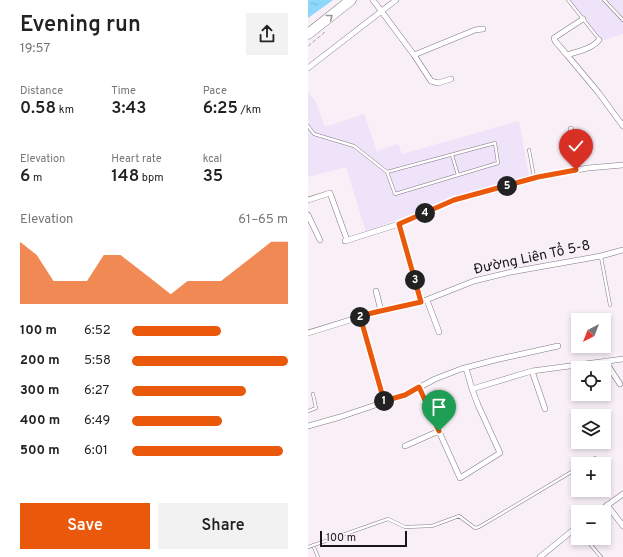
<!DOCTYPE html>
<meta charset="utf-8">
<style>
:root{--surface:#fff;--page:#f2f2f2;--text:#222;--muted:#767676;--accent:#ea580c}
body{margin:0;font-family:Overpass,sans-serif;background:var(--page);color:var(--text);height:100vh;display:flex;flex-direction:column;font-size:15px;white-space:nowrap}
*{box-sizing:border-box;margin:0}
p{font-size:13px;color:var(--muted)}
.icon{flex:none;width:22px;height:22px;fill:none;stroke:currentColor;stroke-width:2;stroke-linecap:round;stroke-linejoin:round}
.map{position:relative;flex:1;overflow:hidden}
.side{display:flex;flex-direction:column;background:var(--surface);width:308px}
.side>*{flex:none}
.needle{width:26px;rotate:222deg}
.buttons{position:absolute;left:263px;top:313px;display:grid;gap:8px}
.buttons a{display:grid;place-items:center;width:40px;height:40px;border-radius:0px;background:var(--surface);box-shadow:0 2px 6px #0003;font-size:20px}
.scale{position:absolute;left:12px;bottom:10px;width:87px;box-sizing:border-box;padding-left:4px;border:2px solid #191618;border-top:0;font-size:11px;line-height:14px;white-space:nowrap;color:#191618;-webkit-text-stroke:3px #f8eff7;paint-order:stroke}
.pin{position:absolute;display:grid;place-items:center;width:34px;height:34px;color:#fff;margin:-41px -17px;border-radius:50% 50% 50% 0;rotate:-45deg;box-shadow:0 0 4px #0007}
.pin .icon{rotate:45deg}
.km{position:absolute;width:20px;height:20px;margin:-10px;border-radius:50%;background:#222;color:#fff;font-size:11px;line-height:20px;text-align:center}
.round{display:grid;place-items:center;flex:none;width:42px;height:42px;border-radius:0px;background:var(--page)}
.summary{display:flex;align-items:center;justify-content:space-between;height:68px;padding:0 20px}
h1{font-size:22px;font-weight:600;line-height:30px}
.figures{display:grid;grid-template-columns:repeat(3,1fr);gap:6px;height:68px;padding:4px 20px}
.figures div{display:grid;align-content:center}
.figures b{font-size:17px;font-weight:600}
.figures small{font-size:11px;font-weight:400}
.figures p{font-size:11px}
.chart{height:112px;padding:8px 20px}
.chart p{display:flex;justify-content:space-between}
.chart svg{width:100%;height:72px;margin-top:4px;fill:var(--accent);opacity:.7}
.cta{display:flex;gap:8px;margin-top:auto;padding:8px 20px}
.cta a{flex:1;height:46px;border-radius:0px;background:var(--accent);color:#fff;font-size:16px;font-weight:600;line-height:46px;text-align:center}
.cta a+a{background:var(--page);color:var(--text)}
ul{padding:0 20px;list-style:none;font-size:13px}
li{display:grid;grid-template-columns:64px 48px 1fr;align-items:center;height:30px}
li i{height:10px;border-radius:5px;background:var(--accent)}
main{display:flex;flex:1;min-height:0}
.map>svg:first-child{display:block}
.industrial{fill:#eee3f8}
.water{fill:url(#water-ripples)}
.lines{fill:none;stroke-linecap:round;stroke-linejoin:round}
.lane-casing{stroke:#827981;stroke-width:3.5}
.street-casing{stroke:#827981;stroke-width:6}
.highway-casing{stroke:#827981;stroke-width:11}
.path{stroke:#aca5ab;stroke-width:1;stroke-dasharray:4 2;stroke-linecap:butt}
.lane{stroke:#fff;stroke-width:2.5}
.street{stroke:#fff;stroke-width:5}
.highway{stroke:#fff;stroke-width:10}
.oneway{stroke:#989697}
.route-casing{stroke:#fff;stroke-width:8}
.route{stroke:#ea580c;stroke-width:5}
.labels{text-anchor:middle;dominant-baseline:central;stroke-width:4;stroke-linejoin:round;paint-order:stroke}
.street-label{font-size:14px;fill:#191618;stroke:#f8eff7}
</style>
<main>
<section class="side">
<div class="summary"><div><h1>Evening run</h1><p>19:57</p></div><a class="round"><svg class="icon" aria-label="share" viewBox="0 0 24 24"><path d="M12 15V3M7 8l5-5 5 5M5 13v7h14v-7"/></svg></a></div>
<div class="figures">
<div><p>Distance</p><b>0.58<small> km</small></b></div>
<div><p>Time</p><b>3:43</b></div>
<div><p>Pace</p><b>6:25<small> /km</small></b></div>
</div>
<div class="figures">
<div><p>Elevation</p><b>6<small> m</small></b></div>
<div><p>Heart rate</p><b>148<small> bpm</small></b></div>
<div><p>kcal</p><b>35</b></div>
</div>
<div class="chart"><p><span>Elevation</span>61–65 m</p>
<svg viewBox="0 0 160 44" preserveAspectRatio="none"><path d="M0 44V6L10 14L20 30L30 30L40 30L50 14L60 14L70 22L80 30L90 38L100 30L110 30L120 30L130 22L140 14L150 6L160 6V44z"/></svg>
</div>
<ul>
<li><b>100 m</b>6:52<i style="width:57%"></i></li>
<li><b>200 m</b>5:58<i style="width:100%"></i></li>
<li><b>300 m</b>6:27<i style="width:73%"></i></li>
<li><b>400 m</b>6:49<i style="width:58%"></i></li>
<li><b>500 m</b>6:01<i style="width:97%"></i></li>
</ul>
<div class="cta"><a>Save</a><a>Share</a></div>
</section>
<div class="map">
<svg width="315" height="557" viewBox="0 0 315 557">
<defs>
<pattern id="water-ripples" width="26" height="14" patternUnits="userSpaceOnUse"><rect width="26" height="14" fill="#8bd8fb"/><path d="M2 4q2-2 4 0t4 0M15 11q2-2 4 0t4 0" fill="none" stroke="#77b9d6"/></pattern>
</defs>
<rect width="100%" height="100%" fill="#f8eff7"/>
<!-- industrial -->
<path class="industrial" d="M259 0H315V34L293 41Z
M0 93 7 100 17 127 56 114 69 151 90 144 94 154 211 121 221 178 153 194 58 232 38 167 0 177Z"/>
<!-- water -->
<path class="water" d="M0 0H25L0 18Z"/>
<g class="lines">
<!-- lane casing -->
<g class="lane-casing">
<path id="lane" d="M260 0 291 39
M296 0 315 20
M0 126 6 134 46 146 79 172 87 194 190 163 187 143 79 172
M221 150 226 177
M144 155 150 175
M293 257 302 305
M0 411 8 408 5 394
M277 464 287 458
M277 538 293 557
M5 545 10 557
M0 547 80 519 97 527 124 526 151 516 167 528 171 527 270 468"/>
</g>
<!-- street casing -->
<g class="street-casing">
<path id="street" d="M65 0 106 55 123 81 130 83 143 79
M291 40C284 49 270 51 259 55L290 92 315 126
M106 55 167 30 175 29
M259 55 247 41 246 38 275 19
M0 68 88 0
M263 129 268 170
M0 200 22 193 39 240
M0 215 12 240
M91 224 113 302
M37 241 91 224 146 200 230 177 280 168 315 165
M68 291 73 311
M119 300 131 332
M52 317 76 401
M0 333 68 312 113 302 166 281 203 272 293 256 315 250
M297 361 312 384
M158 368 164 389 224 371 315 359
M224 371 237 409
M111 387 152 478 192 453 170 405 164 389
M0 426 32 417 97 395 127 379 153 369 187 360 250 346
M97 446 131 431
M299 505 315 526
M290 512 315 494
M232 557 270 526"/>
</g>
<!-- highway casing -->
<g class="highway-casing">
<path id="highway" d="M0 34 43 0"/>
</g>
<!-- path -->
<path class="path" d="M0 46 16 33V32"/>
<!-- lane -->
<use href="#lane" class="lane"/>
<!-- street -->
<use href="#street" class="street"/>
<!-- highway -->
<use href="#highway" class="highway"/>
</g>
<!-- one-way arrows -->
<defs><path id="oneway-chevron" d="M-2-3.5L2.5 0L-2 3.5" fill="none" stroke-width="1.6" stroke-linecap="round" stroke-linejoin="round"/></defs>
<use class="oneway" href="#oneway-chevron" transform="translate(22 17) rotate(-38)"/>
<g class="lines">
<!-- route casing -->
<g class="route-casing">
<path id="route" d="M131 431 111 387 97 395 76 401 52 316 68 312 113 302 91 224 146 200 230 177 268 170"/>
</g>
<!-- route -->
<use href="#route" class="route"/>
</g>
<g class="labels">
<!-- street labels -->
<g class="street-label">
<text transform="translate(224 258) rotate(-12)">Đường Liên Tổ 5-8</text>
</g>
</g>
</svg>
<div class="buttons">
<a><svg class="needle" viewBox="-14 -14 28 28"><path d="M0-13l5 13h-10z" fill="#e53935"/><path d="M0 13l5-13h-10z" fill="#767676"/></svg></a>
<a><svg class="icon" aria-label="locate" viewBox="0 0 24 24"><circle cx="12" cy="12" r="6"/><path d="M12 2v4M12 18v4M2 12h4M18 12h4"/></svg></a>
<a><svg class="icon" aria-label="layers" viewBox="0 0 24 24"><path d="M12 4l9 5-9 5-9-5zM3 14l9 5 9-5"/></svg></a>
<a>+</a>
<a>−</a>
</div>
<div class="scale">100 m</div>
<div class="pin" style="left:131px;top:431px;background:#1e9e55"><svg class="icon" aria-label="arrive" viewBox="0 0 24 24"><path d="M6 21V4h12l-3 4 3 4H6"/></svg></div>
<div class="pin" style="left:268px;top:170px;background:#d93025"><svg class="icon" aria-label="check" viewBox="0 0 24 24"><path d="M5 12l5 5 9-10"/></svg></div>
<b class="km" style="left:76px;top:401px">1</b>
<b class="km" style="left:52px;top:317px">2</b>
<b class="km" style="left:107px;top:280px">3</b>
<b class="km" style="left:117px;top:213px">4</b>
<b class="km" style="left:199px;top:186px">5</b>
</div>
</main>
